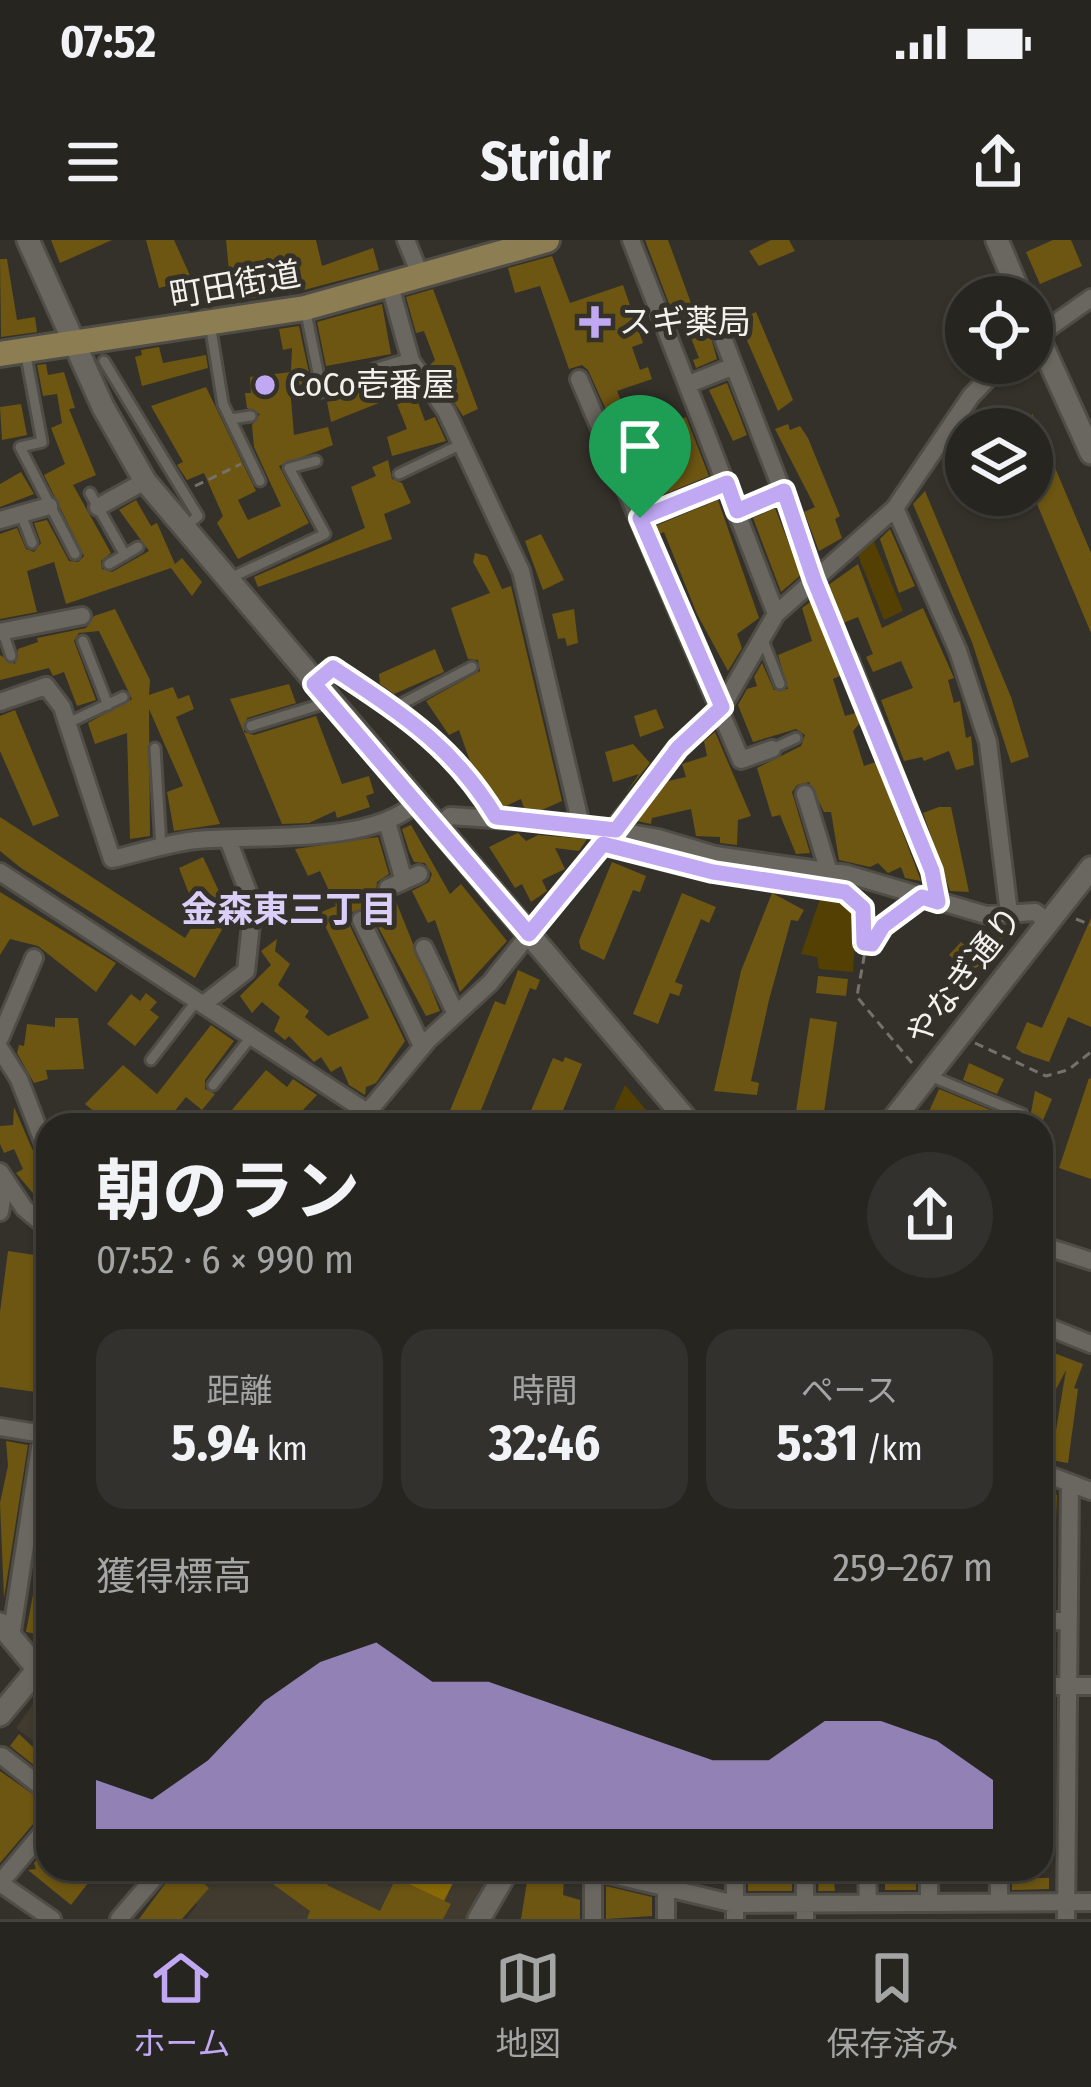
<!DOCTYPE html>
<html lang="ja">
<meta charset="utf-8">
<style>
:root{--surface:#272520;--page:#33312d;--text:#f1f3f6;--muted:#a4a5a5;--line:#43423e;--accent:#c0a8f3}
body{margin:0;font-family:"Fira Sans Condensed","Noto Sans JP",sans-serif;background:var(--page);color:var(--text);height:100vh;display:flex;flex-direction:column;font-size:45px;white-space:nowrap}
*{box-sizing:border-box;margin:0}
p{font-size:39px;color:var(--muted)}
.icon{flex:none;width:66px;height:66px;fill:none;stroke:currentColor;stroke-width:2;stroke-linecap:round;stroke-linejoin:round}
.map{position:relative;flex:1;overflow:hidden}
.drawer{position:absolute;left:36px;top:873px;width:1017px;height:768px;display:flex;flex-direction:column;background:var(--surface);border-radius:36px;box-shadow:0 3px 9px #0004,0 0 0 3px var(--line)}
.drawer>*{flex:none}
.buttons{position:absolute;left:945px;top:36px;display:grid;gap:24px}
.buttons a{display:grid;place-items:center;width:108px;height:108px;border-radius:50%;background:var(--surface);box-shadow:0 3px 9px #0004,0 0 0 3px var(--line);font-size:60px}
.pin{position:absolute;display:grid;place-items:center;width:102px;height:102px;color:#fff;margin:-123px -51px;border-radius:50% 50% 50% 0;rotate:-45deg;box-shadow:0 0 12px #0007}
.pin .icon{rotate:45deg}
.round{display:grid;place-items:center;flex:none;width:126px;height:126px;border-radius:63px;background:var(--page)}
.overview{display:flex;align-items:center;justify-content:space-between;height:204px;padding:0 60px}
h1{font-size:66px;font-weight:700;line-height:90px}
.figures{display:grid;grid-template-columns:repeat(3,1fr);gap:18px;height:204px;padding:12px 60px}
.figures div{display:grid;align-content:center;border-radius:30px;background:var(--page);text-align:center}
.figures b{font-size:51px;font-weight:700}
.figures small{font-size:33px;font-weight:400}
.figures p{font-size:33px}
.chart{height:336px;padding:24px 60px}
.chart p{display:flex;justify-content:space-between}
.chart svg{width:100%;height:216px;margin-top:12px;fill:var(--accent);opacity:.7}
.status{display:flex;justify-content:space-between;align-items:center;height:84px;padding:0 60px;background:var(--surface);direction:ltr}
.status svg{height:33px;fill:currentColor}
header{display:flex;justify-content:space-between;align-items:center;height:156px;padding:0 60px;background:var(--surface);font-size:54px;font-weight:700}
.tab-bar{display:flex;justify-content:space-around;align-items:center;height:168px;border-top:3px solid var(--line);background:var(--surface);font-size:33px;color:var(--muted)}
.tab-bar a{display:grid;justify-items:center;gap:6px}
.tab-bar .current{color:var(--accent)}
.map>svg:first-child{display:block}
.built{fill:#403b2e}
.green{fill:#534002}
.water{fill:#896a06}
.building{fill:#6d5612}
.lines{fill:none;stroke-linecap:round;stroke-linejoin:round}
.service-casing{stroke:#504d47;stroke-width:15}
.minor-casing{stroke:#504d47;stroke-width:22}
.tertiary-casing{stroke:#504d47;stroke-width:27}
.secondary-casing{stroke:#504d47;stroke-width:30}
.path{stroke:#74716b;stroke-width:3;stroke-dasharray:9 6;stroke-linecap:butt}
.service{stroke:#6a6760;stroke-width:9}
.minor{stroke:#6a6760;stroke-width:16}
.tertiary{stroke:#6a6760;stroke-width:21}
.secondary{stroke:#8c7d53;stroke-width:24}
.route-casing{stroke:#fff;stroke-width:24}
.route{stroke:#c0a8f3;stroke-width:15}
.poi-dot{fill:#c0a8f3;stroke:#34312a;stroke-width:4.5}
.labels{text-anchor:middle;dominant-baseline:central;stroke-width:10;stroke-linejoin:round;paint-order:stroke}
.street-label{font-size:33px;fill:#f3f1ed;stroke:#34312a}
.poi-label{font-size:33px;fill:#f3f1ed;stroke:#34312a;text-anchor:start}
.neighbourhood-label{font-size:36px;font-weight:bold;fill:#dbcef9;stroke:#34312a}
</style>
<div class="status"><b>07:52</b><svg viewBox="0 0 49 12"><path d="M0 12V9h3v3zM5 12V6h3v6zM10 12V3h3v9zM15 12V0h3v12zM26 1h20v11H26zM47 4h2v5h-2z"/></svg></div>
<header><svg class="icon" aria-label="menu" viewBox="0 0 24 24"><path d="M4 6h16M4 12h16M4 18h16"/></svg>Stridr<svg class="icon" aria-label="share" viewBox="0 0 24 24"><path d="M12 15V3M7 8l5-5 5 5M5 13v7h14v-7"/></svg></header>
<div class="map">
<svg width="1091" height="1679" viewBox="0 0 1091 1679">
<rect width="100%" height="100%" fill="#34312a"/>
<!-- built -->
<path class="built" d="M48 1443V1512L16 1488Z
M172 1629H496L467 1679H186L197 1665 165 1637Z"/>
<!-- green -->
<path class="green" d="M873 299 903 371 884 380 857 313Z
M822 653 848 657 857 670 853 732 819 729 817 717 801 714Z
M625 845 659 885H607Z"/>
<!-- water -->
<path class="water" d="M412 1629H460L444 1661 406 1643Z"/>
<!-- building -->
<path class="building" d="M51 0H112L60 23Z
M146 0H174L192 40 159 48Z
M226 0H316L322 26 373 8 379 30 289 54 265 36 268 55 232 62Z
M645 0H668L691 63 698 60 706 80 717 119 696 128 693 120 699 118 689 93 671 69Z
M771 0H789L795 11 759 26 749 11Z
M1053 0H1071L1082 26 1040 44 1026 12Z
M552 16 570 63 623 45 643 103 632 107 640 130 648 127 652 139 617 151 623 166 607 172 588 130 582 125 569 129 540 46 515 53 508 28Z
M0 19H7L17 80 35 77 37 92 1 97Z
M433 49 478 169 463 176 430 125 435 120 424 91 416 93 406 57Z
M382 64 391 114 326 126 317 82Z
M756 72 793 160 778 171 738 80Z
M299 86 311 142 290 147 294 195 328 187 333 205 279 226 309 283 238 319 217 283 223 276 204 233 187 240 177 225 183 222 151 166 206 147 256 251 238 260 248 280 281 266 254 207 252 185 260 174 247 168 245 153H251L250 137 291 132 292 108 283 110 279 89Z
M159 107 163 123 206 115 208 128 142 146 135 117 142 115 141 110Z
M46 124 48 135 64 132 75 168 69 169 96 235 73 245 111 313 101 321 102 329 112 332 149 311 119 270 136 260 151 286 157 283 175 324 182 318 202 342 192 356 171 328 66 364 54 322 27 331 37 372 0 379V294L17 288 26 309 34 312 41 303 34 283 47 280 69 321 78 322 84 316 44 235 65 224 51 188 62 183 57 154 43 156 37 125Z
M371 139 384 161 331 182 327 162 337 160 334 147Z
M727 143 747 195 733 201 709 150Z
M416 157 425 181 435 177 446 201 392 216 387 197 407 189 397 164Z
M21 164 27 195 2 200 0 167Z
M1032 173 1091 313V393L1032 252Z
M686 177 709 236 650 260 629 209 659 195 656 187Z
M788 184 790 190 800 186 808 198 840 276 835 279 842 298 819 311 804 272 815 267 775 189Z
M388 220 392 239 402 243 411 263 384 274 392 299 258 347 254 337 365 288 351 247 376 236 372 227Z
M21 232 34 254 0 267V244Z
M925 251 1011 457 1029 517 1011 523 972 402 913 264Z
M718 260 759 378 737 394 742 408 728 431 697 374 664 292 659 294 655 286Z
M775 268 801 335 781 352 753 278Z
M890 289 915 346 899 353 880 299Z
M541 294 564 340 543 350 525 301Z
M475 313 487 316 502 349 511 346 562 561 542 570 524 568 521 559 504 567 470 521 459 490 449 495 426 461 480 431 478 420 468 419 451 368 490 353 473 322Z
M858 324 882 388 923 368 954 438 948 440 954 463 960 461 966 498 971 496 974 525 956 530 949 511 924 521 922 517 904 521 881 460 913 448 901 421 873 432 866 417 873 414 858 377 843 383 827 346Z
M813 360 837 414 842 435 833 439 845 476 856 473 860 483 853 491 864 526 876 522 921 641 905 638 901 627 888 633 878 623 870 627 839 620 831 572H824L809 542 797 545 792 552 810 613 796 614 780 575 772 577 757 528 801 506 805 495 796 489 753 502 738 465 747 449 757 446 754 437 762 423 774 450 788 449 778 415 812 401 802 368Z
M115 369 150 440 149 455 173 447 178 459 189 455 194 469 176 477 220 584 174 591 167 552 183 546 149 469 150 596 130 599 127 493 95 504 88 483 132 459 99 391 79 393 74 401 96 460 77 466 64 432 53 436 49 428 0 440V415L15 424 18 409 38 402 37 398 86 388 94 376Z
M574 369 578 403 567 406 565 398 558 399 552 374Z
M435 409 444 432 394 454 380 444 379 434Z
M289 444 296 463 247 478 244 492 254 495 316 476 342 544 369 536 374 553 366 556 370 567 337 578 335 571 309 583 282 584 230 459Z
M656 469 664 488 640 497 634 476Z
M15 470 59 576 33 586 0 511V476Z
M715 492 751 576 738 580 737 605 720 603V597L696 596 691 569 652 578 651 584 637 581 668 541 686 537 682 524 707 516 704 501Z
M633 504 650 523 625 554 639 534 613 542 605 512Z
M939 567H951L969 652 950 651 923 573Z
M0 577 185 698 198 677 179 628 203 617 230 675 195 738 21 628 0 611Z
M411 585 450 654 461 644 507 701 460 752 435 680 428 683 412 651 429 642 432 634 425 623 414 622 409 611 402 589Z
M518 593 526 601 538 595 587 599 579 611 555 608 565 629 542 640 547 651 531 662 522 644 515 648 489 607Z
M378 597 389 634 377 642 376 652 386 660 395 659 440 771 426 776 369 670 351 672 350 686 405 801 376 843 366 847 365 855 349 845 341 826 331 832 321 817 314 822 289 796 285 800 274 791 280 777 262 762 252 773 240 756 271 725 261 711 277 699 275 711 290 724 278 745 309 771 305 777 328 796 369 778 319 673 336 666 320 631 308 636 295 609Z
M612 622 646 636 640 652 633 650 604 720 581 709 579 701Z
M0 652 116 723 96 752 38 706 10 699 0 715Z
M682 653 716 667 709 683 701 679 675 742 683 745 679 756 670 753 658 784 633 774Z
M772 653 804 670 798 681 791 680 769 760 751 841 759 843 757 855 714 851 741 731Z
M1091 678V787L1068 777 1049 822 1022 813 1016 808 1027 782 1042 788Z
M994 687 1004 696 988 720 968 733 949 715 961 702 970 710Z
M518 730 540 740 536 750 530 748 475 885H444L495 761 505 765Z
M818 736 848 739 846 756 816 753Z
M146 753 157 762 150 770 159 777 135 806 107 784 131 754 140 761Z
M55 778H78L84 829 46 830 48 839 34 843 17 813 19 805 24 806 27 784 55 787Z
M810 778 837 782 824 872 832 873 830 885H794Z
M211 785 234 801 205 840V849L215 854 202 870 186 857 169 878 177 885H110L85 864 123 825 157 854Z
M565 817 582 824 557 885H525L553 818 563 822Z
M969 823 1004 839 997 854 963 840Z
M266 830 287 847 293 839 317 855 289 885H219Z
M1089 838 1091 839V939L1059 928Z
M939 849 1022 883 1030 878 1035 851 1052 859 1041 885H923Z
M14 867 37 920 48 931V971L16 933 23 929 14 909 4 913 0 904V886L13 885Z
M8 1011 48 1017V1091L36 1152 0 1147V1072Z
M1046 1110 1083 1124 1074 1148 1078 1149 1068 1223 1051 1220 1066 1130 1041 1178V1124Z
M6 1201 28 1205 4 1358 0 1263 8 1226Z
M1041 1255H1057L1055 1301 1041 1300Z
M1041 1308H1052L1053 1368H1041Z
M41 1312H48L43 1395 26 1392Z
M1041 1493H1054V1552H1041Z
M19 1494 48 1521 45 1534 10 1506Z
M0 1531 48 1565V1581L34 1583 0 1623Z
M1041 1559H1052L1054 1607H1041Z
M48 1606V1629H99L71 1665 28 1630 36 1629 34 1623Z
M176 1629H187L209 1648 182 1679H139Z
M276 1629H335L327 1645 380 1671 396 1638 451 1664 443 1679H307L310 1671 270 1642Z
M529 1629H547L546 1638 564 1639 563 1655 580 1660V1679H521Z
M777 1629H792V1651H748V1633L777 1634Z
M820 1629H854L855 1641H834L835 1651H818Z
M885 1629H916V1650H885Z
M1012 1629H1029V1638H1049V1649L1012 1650Z
M606 1646 652 1657V1676L606 1679Z"/>
<g class="lines">
<!-- service casing -->
<g class="service-casing">
<path id="service" d="M305 68 322 152
M210 84 223 164 260 241
M25 111 42 202 20 207 75 314
M104 121 198 276 185 287
M374 129 410 118
M230 179 251 176
M399 234 462 204
M90 253 125 315
M21 274 32 303
M109 324 138 307
M228 339 325 294 289 228 316 221
M814 340 848 417
M3 392 11 416
M762 398 780 444
M83 401 108 465
M394 468 472 427
M68 483 123 457
M251 486 329 462
M155 508 161 607
M772 509 796 498
M151 820 198 759
M928 835 1022 874
M213 845 251 797
M1041 1205 1048 1183"/>
</g>
<!-- minor casing -->
<g class="minor-casing">
<path id="minor" d="M406 0 421 37
M631 0 776 374
M390 46 411 121 446 171 521 331 581 585 450 576 437 588
M718 85 816 338
M1033 99 1091 58
M579 139 741 520 772 509
M689 144 734 126
M98 267 145 241
M895 268 958 411 988 502 1009 673
M737 271 784 251
M640 278 727 243
M0 280 49 266
M0 392 82 376
M849 418 932 631 938 662
M314 444 333 428C402 474 451 505 496 577
M0 462 46 446 62 467 112 619C139 613 168 603 196 600 257 594 368 606 416 563
M805 554 829 632
M387 582 404 641
M581 585 658 598 715 615 847 634 986 675 1035 672 1049 682
M0 632 387 885
M388 648 419 634
M361 680 422 806
M424 708 456 774
M205 763 246 731 253 665 229 602
M0 798 34 718
M0 809 19 839 48 914
M357 885 428 800 490 743 678 508 722 467 776 374 895 268 971 156 1003 123
M0 932 24 968 48 988
M0 972 5 941
M1041 1005 1091 1021
M1041 1084 1091 1104
M0 1187 48 1195
M1041 1232 1091 1251
M1041 1381H1067
M11 1397 48 1156
M1041 1446H1091
M2 1516 48 1552
M588 1629 735 1664 1091 1662
M593 1629V1679
M735 1629V1679
M805 1629V1679
M867 1629 868 1663
M929 1629V1662
M0 1643 43 1592
M0 1643 52 1679
M999 1662V1629
M119 1679 162 1629
M666 1679V1629
M1066 1679 1070 1243"/>
</g>
<!-- tertiary casing -->
<g class="tertiary-casing">
<path id="tertiary" d="M28 0 103 167 145 241 691 885
M997 0 1021 57
M1032 83 1091 213
M889 885 1091 628
M0 1384 36 1427
M0 1475 48 1417
M479 1679 508 1629"/>
</g>
<!-- secondary casing -->
<g class="secondary-casing">
<path id="secondary" d="M0 114 305 68 547 0"/>
</g>
<!-- path -->
<path class="path" d="M195 246 241 224
M798 644C814 647 841 646 854 656 878 674 860 732 857 757L912 823
M1076 679 1091 685
M865 703 872 704 883 686 906 669
M975 803 1046 836 1068 830 1091 812"/>
<!-- service -->
<use href="#service" class="service"/>
<!-- minor -->
<use href="#minor" class="minor"/>
<!-- tertiary -->
<use href="#tertiary" class="tertiary"/>
<!-- secondary -->
<use href="#secondary" class="secondary"/>
</g>
<g class="lines">
<!-- route casing -->
<g class="route-casing">
<path id="route" d="M727 243 737 271 784 251 814 340 932 631 938 662 922 657 883 686 872 704 864 703 863 668 845 652 713 632 603 604 529 694 314 444 333 428C402 474 452 505 496 577L616 590 678 508 722 467 640 278Z"/>
</g>
<!-- route -->
<use href="#route" class="route"/>
</g>
<!-- markers -->
<g class="poi-dot">
<path d="M589 64h12v12h12v12h-12v12h-12v-12h-12v-12h12z"/>
<circle cx="265" cy="145" r="12"/>
</g>
<g class="labels">
<!-- street labels -->
<g class="street-label">
<text transform="translate(235 45) rotate(-10)">町田街道</text>
<text transform="translate(964 736) rotate(-52)">やなぎ通り</text>
</g>
<!-- poi labels -->
<g class="poi-label">
<text x="619" y="82">スギ薬局</text>
<text x="289" y="145">CoCo壱番屋</text>
</g>
<!-- neighbourhood labels -->
<g class="neighbourhood-label">
<text x="289" y="670">金森東三丁目</text>
</g>
</g>
</svg>
<div class="buttons">
<a><svg class="icon" aria-label="locate" viewBox="0 0 24 24"><circle cx="12" cy="12" r="6"/><path d="M12 2v4M12 18v4M2 12h4M18 12h4"/></svg></a>
<a><svg class="icon" aria-label="layers" viewBox="0 0 24 24"><path d="M12 4l9 5-9 5-9-5zM3 14l9 5 9-5"/></svg></a>
</div>
<div class="pin" style="left:640px;top:278px;background:#1e9e55"><svg class="icon" aria-label="arrive" viewBox="0 0 24 24"><path d="M6 21V4h12l-3 4 3 4H6"/></svg></div>
<section class="drawer">
<div class="overview"><div><h1>朝のラン</h1><p>07:52 · 6 × 990 m</p></div><a class="round"><svg class="icon" aria-label="share" viewBox="0 0 24 24"><path d="M12 15V3M7 8l5-5 5 5M5 13v7h14v-7"/></svg></a></div>
<div class="figures">
<div><p>距離</p><b>5.94<small> km</small></b></div>
<div><p>時間</p><b>32:46</b></div>
<div><p>ペース</p><b>5:31<small> /km</small></b></div>
</div>
<div class="chart"><p><span>獲得標高</span>259–267 m</p>
<svg viewBox="0 0 160 44" preserveAspectRatio="none"><path d="M0 44V34L10 38L20 30L30 18L40 10L50 6L60 14L70 14L80 18L90 22L100 26L110 30L120 30L130 22L140 22L150 26L160 34V44z"/></svg>
</div>
</section>
</div>
<nav class="tab-bar">
<a class="current"><svg class="icon" aria-label="home" viewBox="0 0 24 24"><path d="M3 11l9-7 9 7M6 9v11h12V9"/></svg>ホーム</a>
<a><svg class="icon" aria-label="map" viewBox="0 0 24 24"><path d="M3 6l6-2 6 2 6-2v14l-6 2-6-2-6 2zM9 4v14M15 6v14"/></svg>地図</a>
<a><svg class="icon" aria-label="saved" viewBox="0 0 24 24"><path d="M7 4h10v16l-5-4-5 4z"/></svg>保存済み</a>
</nav>
